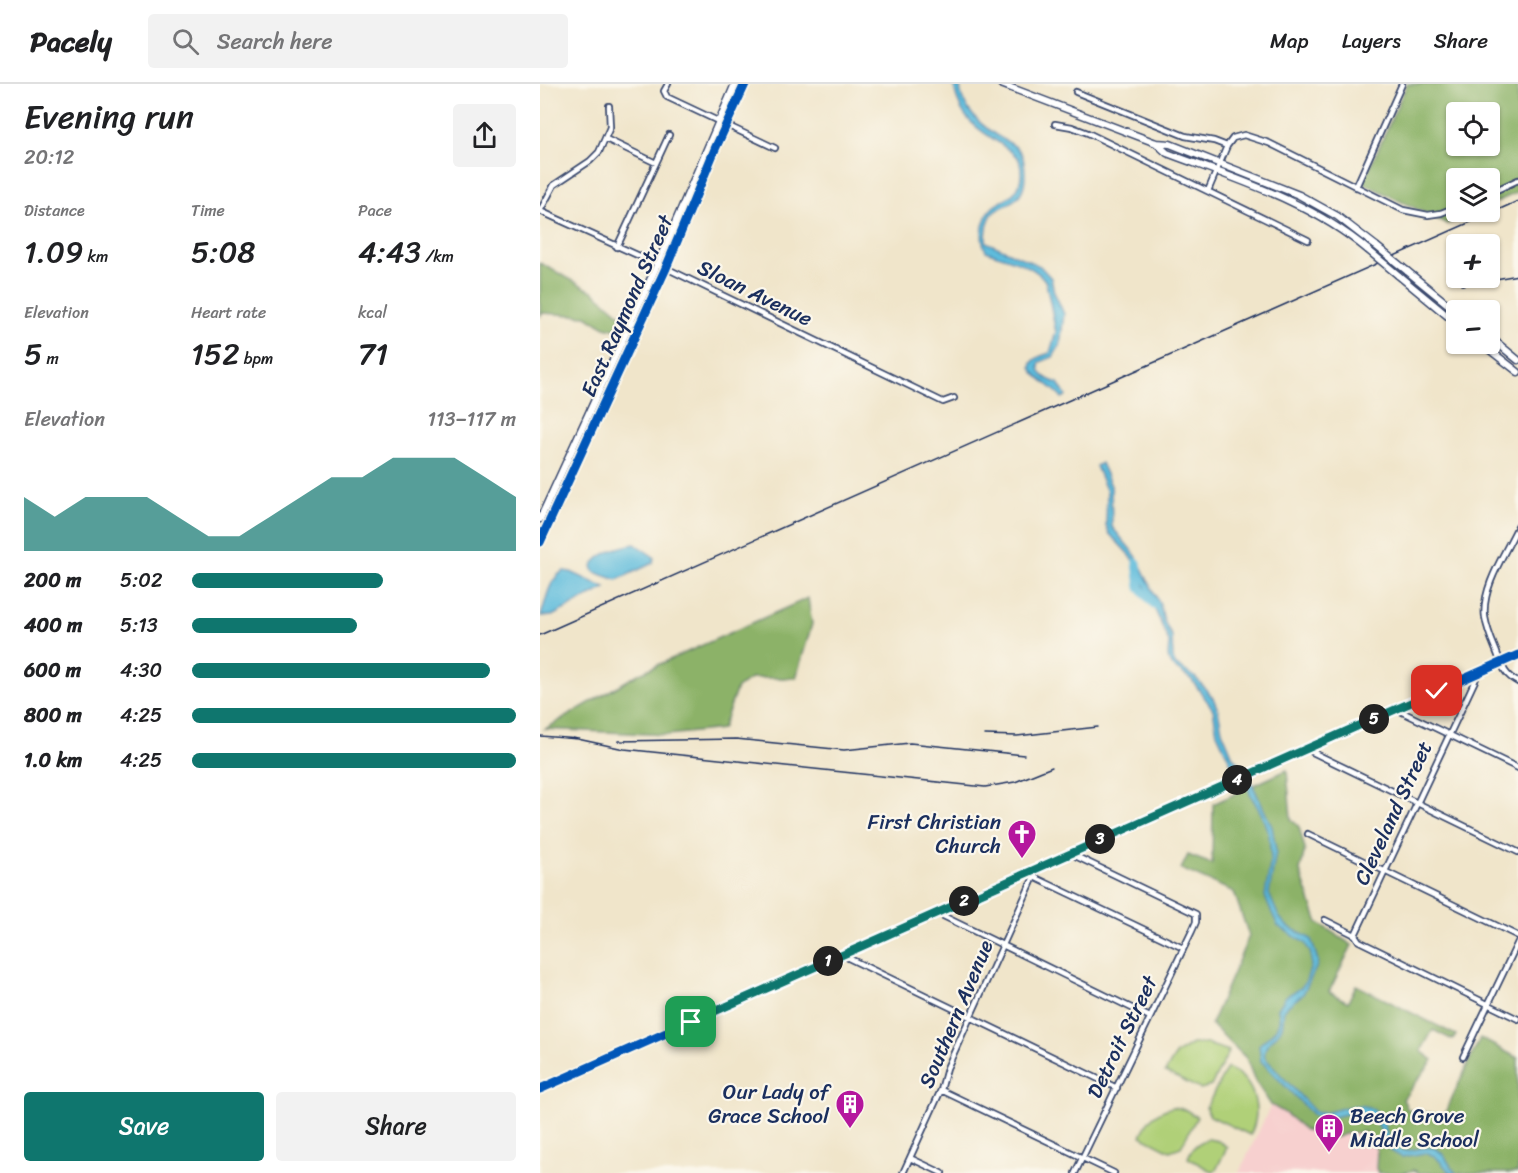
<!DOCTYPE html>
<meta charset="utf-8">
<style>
:root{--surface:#fff;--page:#f2f2f2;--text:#202124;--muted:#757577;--line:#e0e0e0;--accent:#0f766e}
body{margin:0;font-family:Sriracha,sans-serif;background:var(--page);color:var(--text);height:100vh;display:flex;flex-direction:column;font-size:22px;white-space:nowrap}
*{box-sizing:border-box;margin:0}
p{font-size:20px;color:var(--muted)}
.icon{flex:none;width:33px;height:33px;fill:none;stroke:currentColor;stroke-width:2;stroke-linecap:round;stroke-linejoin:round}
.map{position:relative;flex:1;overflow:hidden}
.sheet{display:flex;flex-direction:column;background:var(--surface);width:540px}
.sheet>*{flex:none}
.controls{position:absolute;left:906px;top:18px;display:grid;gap:12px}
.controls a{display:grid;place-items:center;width:54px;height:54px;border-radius:6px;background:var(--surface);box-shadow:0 2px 4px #0004;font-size:30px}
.pin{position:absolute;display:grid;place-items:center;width:51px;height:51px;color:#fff;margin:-26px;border-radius:12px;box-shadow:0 3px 9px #0006}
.km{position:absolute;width:30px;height:30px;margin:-15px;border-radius:50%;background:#222;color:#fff;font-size:16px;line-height:30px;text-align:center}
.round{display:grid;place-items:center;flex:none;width:63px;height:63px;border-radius:6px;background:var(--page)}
.head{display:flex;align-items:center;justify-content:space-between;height:102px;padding:0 24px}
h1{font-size:33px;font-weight:600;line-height:45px}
.metrics{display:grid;grid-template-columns:repeat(3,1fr);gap:9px;height:102px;padding:6px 24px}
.metrics div{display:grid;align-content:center}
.metrics b{font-size:30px;font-weight:600}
.metrics small{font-size:16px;font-weight:400}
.metrics p{font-size:16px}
.chart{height:168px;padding:12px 24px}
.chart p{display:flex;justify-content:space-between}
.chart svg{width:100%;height:108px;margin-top:6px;fill:var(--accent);opacity:.7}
.action{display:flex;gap:12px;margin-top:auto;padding:12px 24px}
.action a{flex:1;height:69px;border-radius:6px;background:var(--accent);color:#fff;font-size:24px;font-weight:600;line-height:69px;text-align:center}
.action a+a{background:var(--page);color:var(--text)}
ul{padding:0 24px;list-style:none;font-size:20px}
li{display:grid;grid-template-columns:96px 72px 1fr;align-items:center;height:45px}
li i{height:15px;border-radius:8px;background:var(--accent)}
header{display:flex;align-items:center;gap:36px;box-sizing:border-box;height:84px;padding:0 30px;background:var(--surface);border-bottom:2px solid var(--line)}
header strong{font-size:28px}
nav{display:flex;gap:33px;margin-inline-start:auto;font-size:21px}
.search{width:420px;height:54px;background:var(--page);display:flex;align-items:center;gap:15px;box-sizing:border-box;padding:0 21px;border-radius:6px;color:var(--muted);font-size:22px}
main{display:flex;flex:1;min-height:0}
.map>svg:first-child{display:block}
.built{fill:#f7d0cf}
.green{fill:#b0d078;stroke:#66806b;stroke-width:1.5}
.forest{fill:#8cb268;stroke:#547063;stroke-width:1.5;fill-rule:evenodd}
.water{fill:#5ebcdc;stroke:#3c769d;stroke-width:1.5}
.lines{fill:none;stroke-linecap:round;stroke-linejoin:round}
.river{stroke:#5ebcdc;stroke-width:9}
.minor-casing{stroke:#3b4a6e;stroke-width:8}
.major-casing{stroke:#3b4a6e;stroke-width:9}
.minor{stroke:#fff;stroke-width:4.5}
.major{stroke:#fff;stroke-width:6}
.rail{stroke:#1b2f5e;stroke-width:1.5}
.major-bridge-casing{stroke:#3b4a6e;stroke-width:9;stroke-linecap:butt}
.major-bridge{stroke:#fff;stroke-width:6}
.cycleway-casing{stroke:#fbf7ec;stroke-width:13}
.cycleway{stroke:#0057b8;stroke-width:9}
.route-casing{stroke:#fff;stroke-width:12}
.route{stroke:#0f766e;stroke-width:8}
.labels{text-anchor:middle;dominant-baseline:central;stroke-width:4.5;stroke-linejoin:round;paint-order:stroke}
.street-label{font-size:21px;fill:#1b2f5e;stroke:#fbf7ec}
.poi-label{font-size:21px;fill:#1b2f5e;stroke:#fbf7ec;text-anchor:end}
</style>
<header>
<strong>Pacely</strong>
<div class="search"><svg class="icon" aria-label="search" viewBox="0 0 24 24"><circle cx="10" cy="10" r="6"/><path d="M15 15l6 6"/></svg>Search here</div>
<nav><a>Map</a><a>Layers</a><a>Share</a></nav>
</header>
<main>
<section class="sheet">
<div class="head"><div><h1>Evening run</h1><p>20:12</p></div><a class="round"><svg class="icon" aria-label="share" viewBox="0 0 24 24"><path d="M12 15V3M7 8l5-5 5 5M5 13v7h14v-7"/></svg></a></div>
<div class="metrics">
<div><p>Distance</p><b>1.09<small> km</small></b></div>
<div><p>Time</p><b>5:08</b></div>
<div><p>Pace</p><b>4:43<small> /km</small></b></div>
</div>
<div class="metrics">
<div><p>Elevation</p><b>5<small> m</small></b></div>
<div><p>Heart rate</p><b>152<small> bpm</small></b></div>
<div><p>kcal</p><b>71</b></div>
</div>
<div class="chart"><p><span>Elevation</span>113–117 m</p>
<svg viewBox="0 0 160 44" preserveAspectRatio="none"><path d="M0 44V22L10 30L20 22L30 22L40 22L50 30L60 38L70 38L80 30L90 22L100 14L110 14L120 6L130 6L140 6L150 14L160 22V44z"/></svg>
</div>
<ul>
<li><b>200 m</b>5:02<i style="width:59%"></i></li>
<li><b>400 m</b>5:13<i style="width:51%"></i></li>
<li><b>600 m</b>4:30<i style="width:92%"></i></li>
<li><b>800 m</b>4:25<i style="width:100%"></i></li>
<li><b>1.0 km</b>4:25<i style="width:100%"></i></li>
</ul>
<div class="action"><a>Save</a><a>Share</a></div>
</section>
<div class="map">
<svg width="978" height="1089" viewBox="0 0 978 1089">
<rect width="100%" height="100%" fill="#fbf7ec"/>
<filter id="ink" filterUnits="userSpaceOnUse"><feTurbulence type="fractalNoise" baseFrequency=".0167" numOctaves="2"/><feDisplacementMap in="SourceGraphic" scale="12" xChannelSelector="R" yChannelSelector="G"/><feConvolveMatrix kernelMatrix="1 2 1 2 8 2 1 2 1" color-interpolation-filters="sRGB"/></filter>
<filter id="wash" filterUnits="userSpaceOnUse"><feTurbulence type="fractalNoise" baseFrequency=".008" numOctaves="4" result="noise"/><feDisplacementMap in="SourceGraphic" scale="24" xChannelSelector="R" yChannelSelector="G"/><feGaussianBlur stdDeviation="1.35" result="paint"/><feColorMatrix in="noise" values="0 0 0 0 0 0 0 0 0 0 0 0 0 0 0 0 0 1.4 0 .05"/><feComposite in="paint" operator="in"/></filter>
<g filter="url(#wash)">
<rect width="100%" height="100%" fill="#f0e5ca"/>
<!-- built -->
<path class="built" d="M731 1021 745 1029 765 1046 788 1053H797L808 1049 825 1048 837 1066 836 1085 839 1089H699Z"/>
<!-- green -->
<path class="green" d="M652 960H667L689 967 671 1002 660 1005 625 988 636 970Z
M687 984C714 994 723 1026 710 1051L670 1032 666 1024Z
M633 1023 646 1026 657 1033 641 1063 630 1067 601 1052C607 1036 616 1027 633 1023Z
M668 1055 678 1057 687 1063 676 1086 673 1088 648 1074C652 1063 657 1059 668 1055Z"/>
<!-- forest -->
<path class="forest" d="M867 0H978V108L950 121V94H916V128H935L907 140 823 99ZM916 28H950V62H916Z
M0 179 54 208 82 232 78 246 65 243 46 232 2 229 0 233Z
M268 514 272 540 256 594H212L197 604 182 645 128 651 5 645 100 589Z
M747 686 751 735 759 743 765 765 760 787 778 839 812 861 789 908 808 918 816 901 916 951 913 956 893 946 881 967 893 976 863 1015 868 1026 904 1031 940 954 978 974V1089H879L874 1086 864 1089H839L836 1085 837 1066 825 1048 808 1049 797 1053H788L765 1046 745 1029 731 1021 715 997 706 974 671 940 709 852 694 808 641 785 648 771 672 780 673 720Z"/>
<!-- water -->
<path class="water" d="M414 0H420C420 22 438 39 456 51 468 59 481 61 484 78 486 91 486 108 474 116 468 121 460 123 454 128 447 135 446 149 446 158L500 182 511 194 514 208 524 230 520 261 513 273 500 278C496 290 507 296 518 299L526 312 522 314C514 300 465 282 510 269L516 248 506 198C495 180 464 174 446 167 439 153 442 134 453 123 458 119 464 117 469 113 482 104 483 89 479 75 451 47 420 47 414 0Z
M561 379 571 402 572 443 596 472 620 521 624 537 632 553 633 575 635 580 656 594 673 614 678 626 682 647 693 673 706 687 732 743 736 767 729 810 739 833 747 842 771 855 778 877 776 884 763 910 744 925C743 931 744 939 741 945 735 956 722 959 725 974L775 1028C786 1033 806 1019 824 1022 849 1027 842 1053 856 1064 867 1073 883 1059 896 1065 905 1069 909 1082 916 1089H911L895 1072 884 1069 862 1073C858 1071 853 1069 850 1065 840 1055 845 1040 827 1031 809 1023 791 1040 773 1031L721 977 719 961C731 950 744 943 738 925L746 912 761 904 766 897 771 882V870L765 859 738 842 728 820 725 812 731 775 729 751 721 729 710 710 708 700 691 679 677 649 673 625 652 596 631 581 628 573 629 558 593 475 569 449 566 441 567 408 556 382Z
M95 460 114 473 113 479 77 496 54 488 52 482C59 469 81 462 95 460Z
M24 487 31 488 65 504 12 532H1C6 517 9 494 24 487Z"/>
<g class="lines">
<!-- river -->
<path class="river" d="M597 479 600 504 615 521"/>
</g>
</g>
<g filter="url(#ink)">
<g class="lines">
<!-- minor casing -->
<g class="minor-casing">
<path id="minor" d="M128 0 124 7 127 13 235 64
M536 8 645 52 674 57 687 62
M515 40 532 43 548 49 768 156
M66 55 116 79
M816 103 862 0
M668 107 687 62 693 54 704 51 729 59 863 126 888 131 901 129 916 123
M950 109 978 96
M0 127 126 184 403 318 414 314
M0 127 14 101 50 77 59 68 70 43 69 22
M77 163 129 51
M978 442C966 468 941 504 945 533 947 546 952 557 957 569 962 582 965 592 978 598
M856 625 978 684
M766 665 978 768
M768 750 978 852
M529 769 656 830V838L652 847 535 1089
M494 793 643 864
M397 829 610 933
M785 836 815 851 819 857 978 935
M815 851 939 588
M302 871 577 1004
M923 973 978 858
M0 1005 978 571
M401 1006 574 1089
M370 1074 402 1089
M363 1089 401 1006 407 984 498 784"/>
</g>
<!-- major casing -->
<g class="major-casing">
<path id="major" d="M461 0 616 59 630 60 759 111 797 132 836 162
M616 59 627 69C696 95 770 117 828 166
M867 187 916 227
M858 191 916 239
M950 253 978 276
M942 260 978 288
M0 435 117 181 195 0
M0 458 126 184 175 65 205 0"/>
</g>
<!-- minor -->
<use href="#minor" class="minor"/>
<!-- major -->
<use href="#major" class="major"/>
<!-- rail -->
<path class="rail" d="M922 201 978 191
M0 551 978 117
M445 651 477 652 558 643
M0 652 39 655
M33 654 84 665 445 703 475 698 512 683
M78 657 196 655 304 666 370 659 484 671"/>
<!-- major-bridge casing -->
<g class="major-bridge-casing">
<path id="major-bridge" d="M836 162 867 187
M828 166 858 191"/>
</g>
<!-- major-bridge -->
<use href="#major-bridge" class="major-bridge"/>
<!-- cycleway casing -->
<g class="cycleway-casing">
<path id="cycleway" d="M0 458 126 184 175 65 205 0
M0 1005 978 571"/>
</g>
<!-- cycleway -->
<use href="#cycleway" class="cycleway"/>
</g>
</g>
<g class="lines" filter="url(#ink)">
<!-- route casing -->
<g class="route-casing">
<path id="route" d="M151 938 897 607"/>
</g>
<!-- route -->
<use href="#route" class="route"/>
</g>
<!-- icons -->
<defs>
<g id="church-pin" transform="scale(1.5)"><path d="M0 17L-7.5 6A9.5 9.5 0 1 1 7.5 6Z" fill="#b5179e" stroke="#fbf7ec"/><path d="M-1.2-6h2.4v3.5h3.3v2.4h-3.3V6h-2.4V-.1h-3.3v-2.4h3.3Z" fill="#fff"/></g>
<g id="building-pin" transform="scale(1.5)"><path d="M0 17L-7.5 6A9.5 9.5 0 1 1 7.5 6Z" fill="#b5179e" stroke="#fbf7ec"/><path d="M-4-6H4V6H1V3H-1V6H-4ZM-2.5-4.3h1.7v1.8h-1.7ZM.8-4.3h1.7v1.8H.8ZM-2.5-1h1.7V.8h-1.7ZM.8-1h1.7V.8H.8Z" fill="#fff"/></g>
</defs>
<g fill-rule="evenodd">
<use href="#church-pin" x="482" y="750"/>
<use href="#building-pin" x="310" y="1020"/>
<use href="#building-pin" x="789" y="1044"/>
</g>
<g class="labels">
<!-- street labels -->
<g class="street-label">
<text transform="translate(215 209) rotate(26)">Sloan Avenue</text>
<text transform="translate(87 222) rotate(-66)">East Raymond Street</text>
<text transform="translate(853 729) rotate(-65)">Cleveland Street</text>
<text transform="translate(416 930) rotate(-67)">Southern Avenue</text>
<text transform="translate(582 953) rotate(-64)">Detroit Street</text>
</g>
<!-- poi labels -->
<g class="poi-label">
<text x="461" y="738">First Christian<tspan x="461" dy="24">Church</tspan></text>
<text x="289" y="1008">Our Lady of<tspan x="289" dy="24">Grace School</tspan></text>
<text x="810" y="1032" text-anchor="start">Beech Grove<tspan x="810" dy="24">Middle School</tspan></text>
</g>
</g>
</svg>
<div class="controls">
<a><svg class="icon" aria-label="locate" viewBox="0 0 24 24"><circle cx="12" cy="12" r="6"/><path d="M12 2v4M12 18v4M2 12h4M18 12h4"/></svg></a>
<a><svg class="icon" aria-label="layers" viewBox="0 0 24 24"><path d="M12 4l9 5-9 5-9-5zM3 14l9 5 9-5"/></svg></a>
<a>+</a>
<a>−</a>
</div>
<div class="pin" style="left:151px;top:938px;background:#1e9e55"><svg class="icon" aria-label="arrive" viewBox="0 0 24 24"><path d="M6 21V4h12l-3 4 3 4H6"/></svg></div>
<div class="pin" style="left:897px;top:607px;background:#d93025"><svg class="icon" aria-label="check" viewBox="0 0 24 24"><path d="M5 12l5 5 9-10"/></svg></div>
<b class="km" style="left:288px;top:877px">1</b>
<b class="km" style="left:424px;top:817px">2</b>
<b class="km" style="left:560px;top:755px">3</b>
<b class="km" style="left:697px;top:696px">4</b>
<b class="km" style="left:834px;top:635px">5</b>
</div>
</main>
